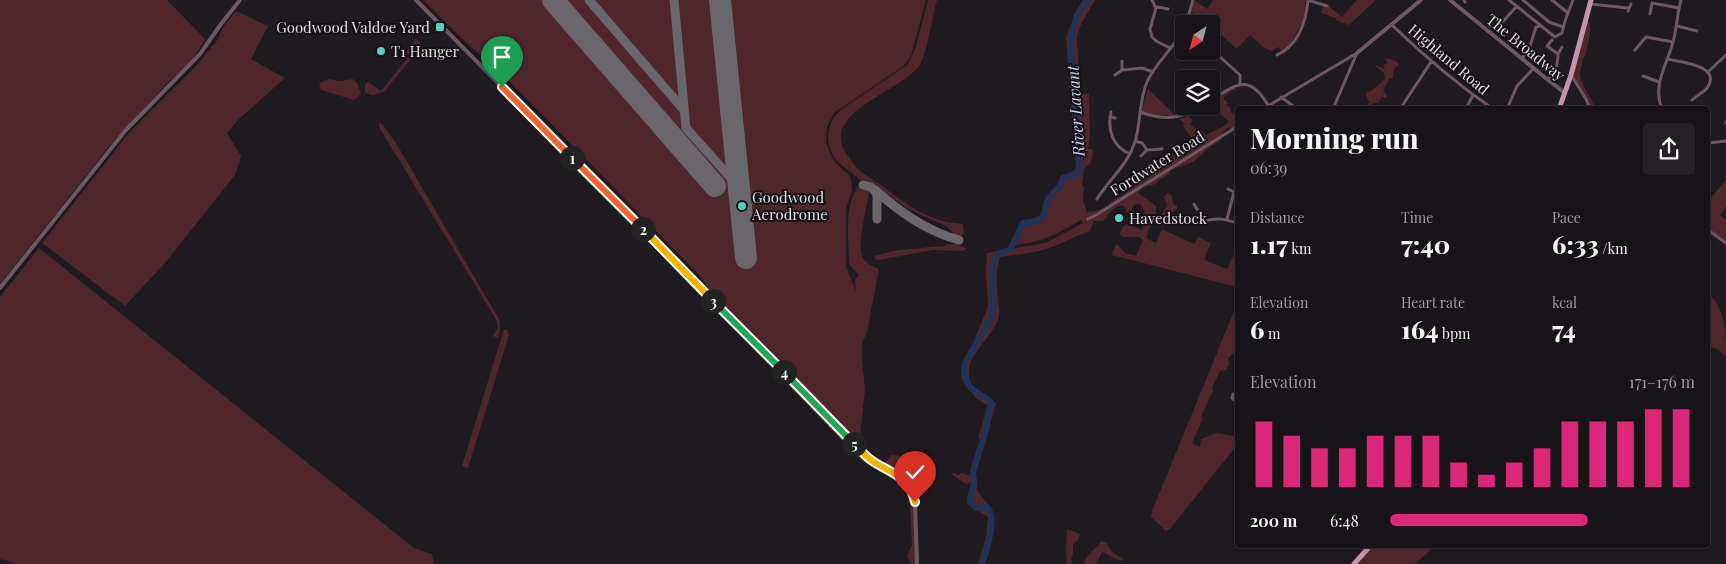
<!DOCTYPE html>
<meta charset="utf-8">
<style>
:root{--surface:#171318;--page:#242025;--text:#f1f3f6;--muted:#9e9ea2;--line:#363237;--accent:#db2777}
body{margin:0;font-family:"Playfair Display",serif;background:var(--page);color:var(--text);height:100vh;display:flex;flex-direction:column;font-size:19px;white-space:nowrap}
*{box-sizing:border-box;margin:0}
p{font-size:16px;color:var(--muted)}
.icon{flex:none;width:28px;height:28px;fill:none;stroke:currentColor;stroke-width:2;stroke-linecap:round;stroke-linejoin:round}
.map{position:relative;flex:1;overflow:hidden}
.panel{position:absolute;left:1235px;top:106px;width:475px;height:442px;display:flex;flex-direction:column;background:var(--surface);border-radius:5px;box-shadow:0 1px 4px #0004,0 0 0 1px var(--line)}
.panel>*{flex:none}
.needle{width:32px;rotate:216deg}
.controls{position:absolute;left:1175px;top:15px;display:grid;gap:10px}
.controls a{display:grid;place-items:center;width:45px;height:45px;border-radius:5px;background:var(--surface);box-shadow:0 1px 4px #0004,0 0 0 1px var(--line);font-size:25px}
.pin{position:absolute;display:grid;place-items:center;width:42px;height:42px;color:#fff;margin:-51px -21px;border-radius:50% 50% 50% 0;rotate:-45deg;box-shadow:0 0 5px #0007}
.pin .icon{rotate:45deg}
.km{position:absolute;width:25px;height:25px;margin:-12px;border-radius:50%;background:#222;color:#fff;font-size:14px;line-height:25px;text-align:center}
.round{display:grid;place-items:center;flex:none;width:52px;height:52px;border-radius:5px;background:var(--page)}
.overview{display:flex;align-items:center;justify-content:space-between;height:85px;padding:0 15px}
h1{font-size:28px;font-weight:800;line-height:38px}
.stats{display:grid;grid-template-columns:repeat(3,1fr);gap:8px;height:85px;padding:5px 15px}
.stats div{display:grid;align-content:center}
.stats b{font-size:25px;font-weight:800}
.stats small{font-size:14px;font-weight:400}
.stats p{font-size:14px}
.chart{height:140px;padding:10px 15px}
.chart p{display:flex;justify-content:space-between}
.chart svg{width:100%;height:90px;margin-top:5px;stroke:var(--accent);stroke-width:6}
ul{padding:0 15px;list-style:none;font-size:16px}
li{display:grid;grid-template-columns:80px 60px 1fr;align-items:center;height:38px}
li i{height:12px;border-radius:6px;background:var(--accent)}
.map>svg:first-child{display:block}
.green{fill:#4f262c}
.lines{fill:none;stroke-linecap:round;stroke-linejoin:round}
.river{stroke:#223157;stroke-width:6}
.taxiway{stroke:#6b666c;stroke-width:9}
.runway{stroke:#6b666c;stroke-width:22}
.minor{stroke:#6d5863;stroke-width:3}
.tertiary{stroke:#6d5863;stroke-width:4}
.primary{stroke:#c196ad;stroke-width:5}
.split-1-casing{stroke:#fff;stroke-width:10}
.split-2-casing{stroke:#fff;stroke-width:10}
.split-3-casing{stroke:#fff;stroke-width:10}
.split-4-casing{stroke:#fff;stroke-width:10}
.split-5-casing{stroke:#fff;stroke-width:10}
.split-6-casing{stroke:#fff;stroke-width:10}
.split-1{stroke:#f0652b;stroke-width:6}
.split-2{stroke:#f0652b;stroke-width:6}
.split-3{stroke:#f5b400;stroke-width:6}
.split-4{stroke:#22a559;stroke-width:6}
.split-5{stroke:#22a559;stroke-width:6}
.split-6{stroke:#f5b400;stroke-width:6}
.poi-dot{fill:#57cec1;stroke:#161017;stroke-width:2}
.labels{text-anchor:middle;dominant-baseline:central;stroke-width:4;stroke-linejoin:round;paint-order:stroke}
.poi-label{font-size:15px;fill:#e3dee4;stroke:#161017;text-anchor:start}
.street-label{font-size:15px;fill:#e3dee4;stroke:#161017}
.water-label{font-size:16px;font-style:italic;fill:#cedbf6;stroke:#161017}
</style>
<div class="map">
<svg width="1726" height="564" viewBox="0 0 1726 564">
<rect width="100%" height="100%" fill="#1f1920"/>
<!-- green -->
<path class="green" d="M0 0H167L205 39C197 56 185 69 170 80L110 145 0 284Z
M423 0H926L911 56 905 65 834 113 827 127 826 143 830 153 836 163 849 175 851 180 852 191 846 208V267L856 291 855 280 859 275 849 264C849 244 843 200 860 186H865L869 190C868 206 856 245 863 258 867 265 873 266 879 269L867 332 862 344V359L865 390 860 437 855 441 840 426 841 424 718 301 699 275 508 80 460 37Z
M928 0H937C933 14 926 57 919 66 901 92 816 113 848 156 852 161 856 168 860 171 867 177 875 180 882 186 907 205 931 223 963 224L964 233 961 236H957L946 226 908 209 871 182C863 185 861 180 855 175 849 170 842 167 837 161 824 146 826 125 839 111L907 65 911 58 916 46Z
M1083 0H1095C1088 13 1078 25 1077 40L1080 93 1089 94 1090 135 1088 149H1092C1095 156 1090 165 1084 169L1082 185 1084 186 1083 200 1087 212C1094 211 1100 211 1106 207 1109 205 1112 201 1115 199 1117 198 1120 197 1122 196 1134 189 1132 179 1147 178L1156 169 1167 163 1173 155 1195 143 1183 126 1185 124 1179 119 1188 116 1193 120 1190 124 1199 132 1201 130 1206 135 1221 128 1229 122 1218 112 1222 108 1216 102 1212 106 1211 102 1234 87 1236 90 1235 91 1233 89 1223 98 1228 103 1226 105 1231 109 1230 111 1237 116V129L1227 128 1223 132 1221 140 1210 147 1193 162 1171 170 1168 175 1160 179 1156 184 1143 187 1138 193 1156 206V215L1158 217H1160L1167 206 1164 197 1168 192 1172 196 1173 204 1177 206V209L1162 220 1150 226 1146 238 1156 243 1162 229 1194 244 1198 237 1211 243 1204 260 1227 269 1235 252 1237 253V287L1112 255 1115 246 1117 244 1125 253 1136 256 1143 240 1139 237H1123L1119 234 1123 227 1127 224 1142 230C1146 221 1147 212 1140 204H1135L1130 212 1127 213 1125 207 1120 205 1110 212 1103 221H1094L1090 231C1072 237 1057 247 1039 251 1026 254 1012 255 1000 257 995 272 997 287 998 303 999 306 1000 311 999 314 997 335 966 353 969 375 970 392 988 392 996 404L976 471 977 490 992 510 994 518 990 549 985 564H978L986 537 988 517 967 504 971 483 966 484 951 474 953 473 958 475 962 473 971 476V467L980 440 978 438 988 406 976 398 968 388 962 379 961 369 974 345 975 338 988 307 986 271 987 253 1046 243 1083 223 1081 220C1056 235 1043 242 1013 245L1022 221 1038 217 1042 213 1046 200 1060 185 1061 176 1072 172 1076 168 1066 37 1077 9Z
M1213 0H1305V17L1291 43 1282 52 1279 47 1272 51 1263 47 1250 35 1237 49 1211 26V24H1209L1191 12 1195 1 1207 9Z
M1357 0H1376L1349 25 1336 20V18L1321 13 1325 3 1342 17Z
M236 11 268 26 251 59 285 78 239 119 227 133 241 156 235 175 165 263 125 306 42 243 129 133 193 69 216 42 224 26Z
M1587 21 1589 22C1593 31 1587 44 1586 55L1582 60C1583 66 1580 69 1580 75 1580 81 1593 103 1597 109H1591L1572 76Z
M416 39 421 43 418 50 384 92 373 95 365 93V84L368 82 381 91 409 56 406 52Z
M1387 58 1398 62 1399 64 1394 69 1393 78 1389 79 1383 91 1387 96 1386 98 1382 97 1379 102 1372 104 1371 109H1365L1369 102 1366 95 1367 92 1371 91 1385 79 1384 73 1375 66 1376 65 1384 69 1385 68 1383 65 1387 63 1386 60Z
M330 79 339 81 353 79 357 83 361 94 354 100 321 90 319 85C321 81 325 80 330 79Z
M1148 89 1176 116 1153 115 1142 111Z
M379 122 383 125 396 143 500 321V330L498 338 493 336 498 328 497 321 379 127Z
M1726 180V207L1720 215 1726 220V242L1708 229V201Z
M948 244H957L967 249 962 251 933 250 879 260H876L874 256 898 250 944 246Z
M39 248 414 548 432 554 434 564H16L0 559V297Z
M1708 293C1726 310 1726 331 1726 357L1718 349 1708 347Z
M1237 304V338L1234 346 1235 352 1228 358 1229 364 1226 370 1220 371 1212 388 1213 391 1201 417 1203 418 1192 443 1200 447 1201 439 1217 433 1237 437V445L1170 529 1166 531 1151 517 1152 511Z
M504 329 507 330 509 335 468 468 462 466Z
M756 347 870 462 905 482 911 493 913 502 916 564H911L907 556 912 545 910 506 907 493 902 485 859 458 755 351Z
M891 455 914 457 929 463 918 482 909 481 884 465Z
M1067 529 1080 534 1078 540 1073 544V554L1071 559 1072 564H1067L1066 547Z
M1101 541 1107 543 1111 551 1123 559 1122 562 1102 552 1096 564H1084C1087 552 1096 550 1101 541Z
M1371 546H1435L1415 564H1357Z"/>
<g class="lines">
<!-- river -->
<path class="river" d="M982 564C986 549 998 520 987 507L976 508 971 503 970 497 974 483 973 472 987 427 988 413 992 404C989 394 966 396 964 371 963 357 989 330 992 313 994 300 989 263 996 256 999 252 1005 251 1010 250L1023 223C1054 222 1038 209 1052 194 1059 187 1060 188 1063 178L1074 175 1080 171 1070 41 1077 15 1088 0"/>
<!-- taxiway -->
<path class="taxiway" d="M589 0 683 109
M674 0 686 128 738 186
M863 185 871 187 877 194V219
M875 190C900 212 926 231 959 240"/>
<!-- runway -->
<path class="runway" d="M553 0 715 186
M720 0 746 258"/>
<!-- minor -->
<path class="minor" d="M1152 0 1156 8 1150 29 1152 37 1156 41 1170 48
M1308 0 1327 6
M1464 0 1465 2
M1509 0 1555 37 1562 33 1565 21 1573 0
M1523 0 1549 22 1563 27
M1552 0 1568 13
M1590 4 1628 8
M1156 8 1158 7 1168 9
M1628 11 1631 4
M1650 14 1652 3 1679 8
M1186 24 1193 0
M1392 25C1424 56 1457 84 1493 109
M1677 26 1697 31
M1496 29 1517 6
M1635 50 1646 37 1673 42
M1558 54 1562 47
M1277 55C1298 46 1306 22 1308 0
M1219 56 1240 75V84
M1522 59 1530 46 1536 27 1540 26
M1667 59C1679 62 1723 65 1707 88 1704 92 1696 96 1692 100
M1122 61V70L1142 68 1153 72
M1708 72 1726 55
M1115 75 1122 70
M1571 75 1586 99 1590 109
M1643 76 1659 82
M1189 79 1196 72
M1548 80C1555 71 1558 66 1558 54L1547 46 1552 40
M1281 97 1297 109
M1211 100C1237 84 1249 73 1268 105
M1263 109 1357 53
M1333 109 1357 53
M1400 109 1431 62
M1466 109 1473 95
M1507 109 1517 86 1533 69
M1662 109C1652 85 1667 65 1673 42 1677 28 1677 14 1681 0
M1111 112C1107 130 1113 147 1130 154
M1140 112C1162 120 1181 120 1201 106
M1110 117 1115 118
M1726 122V123
M1135 141 1142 143 1147 150 1141 156
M1708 143 1726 141
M1147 150 1162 149
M1708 154 1709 143
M1097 199C1110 178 1127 166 1135 142 1141 122 1139 100 1147 82 1156 62 1175 47 1184 28
M1194 204 1204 221C1217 218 1225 218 1238 224
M1088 219 1096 215 1238 126
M1227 219 1234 192 1228 189
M1708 230 1726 243
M1233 394 1232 398 1238 403"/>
<!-- tertiary -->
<path class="tertiary" d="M416 0 859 448C862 452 866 456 870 459 889 475 909 474 915 502L917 564
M1450 0 1548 80 1565 93
M1357 53 1421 0
M0 288 125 131 200 54 221 24 240 0"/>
<!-- primary -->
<path class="primary" d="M1559 109 1571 75 1591 0
M1354 564 1370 546"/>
</g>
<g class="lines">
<!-- split-1 casing -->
<g class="split-1-casing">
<path id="split-1" d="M502 87 572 158"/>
</g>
<!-- split-2 casing -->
<g class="split-2-casing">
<path id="split-2" d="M572 158 643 229"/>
</g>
<!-- split-3 casing -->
<g class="split-3-casing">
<path id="split-3" d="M643 229 713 301"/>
</g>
<!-- split-4 casing -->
<g class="split-4-casing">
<path id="split-4" d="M713 301 784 372"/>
</g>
<!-- split-5 casing -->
<g class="split-5-casing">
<path id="split-5" d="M784 372 854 444"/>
</g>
<!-- split-6 casing -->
<g class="split-6-casing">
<path id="split-6" d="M854 444C860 449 865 456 871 460 891 474 909 475 915 502"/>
</g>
<!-- split-1 -->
<use href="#split-1" class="split-1"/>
<!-- split-2 -->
<use href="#split-2" class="split-2"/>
<!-- split-3 -->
<use href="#split-3" class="split-3"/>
<!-- split-4 -->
<use href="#split-4" class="split-4"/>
<!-- split-5 -->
<use href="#split-5" class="split-5"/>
<!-- split-6 -->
<use href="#split-6" class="split-6"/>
</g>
<!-- markers -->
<g class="poi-dot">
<rect x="435" y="22" width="10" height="10" rx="2.5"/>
<circle cx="381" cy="51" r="5"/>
<circle cx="742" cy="206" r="5"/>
<circle cx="1119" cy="218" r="5"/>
</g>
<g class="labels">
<!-- poi labels -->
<g class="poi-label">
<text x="430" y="27" text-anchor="end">Goodwood Valdoe Yard</text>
<text x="391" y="51">T1 Hanger</text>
<text x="752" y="197">Goodwood<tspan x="752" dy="17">Aerodrome</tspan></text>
<text x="1129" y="218">Havedstock</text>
</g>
<!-- street labels -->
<g class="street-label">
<text transform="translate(1526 47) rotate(39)">The Broadway</text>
<text transform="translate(1449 59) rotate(40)">Highland Road</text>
<text transform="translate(1157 163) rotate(-32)">Fordwater Road</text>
</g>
<!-- water labels -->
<g class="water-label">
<text transform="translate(1075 111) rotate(-94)">River Lavant</text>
</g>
</g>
</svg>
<div class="controls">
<a><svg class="needle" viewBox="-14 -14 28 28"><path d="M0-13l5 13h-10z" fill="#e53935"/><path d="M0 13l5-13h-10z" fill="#9e9ea2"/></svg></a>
<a><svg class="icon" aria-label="layers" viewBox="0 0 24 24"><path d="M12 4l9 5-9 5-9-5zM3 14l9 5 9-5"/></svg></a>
</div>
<div class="pin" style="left:502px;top:87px;background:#1e9e55"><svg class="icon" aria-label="arrive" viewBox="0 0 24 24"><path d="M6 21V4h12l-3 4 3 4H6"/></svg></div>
<div class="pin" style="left:915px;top:502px;background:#d93025"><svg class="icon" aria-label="check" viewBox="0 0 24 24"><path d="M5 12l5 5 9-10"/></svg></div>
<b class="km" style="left:572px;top:158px">1</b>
<b class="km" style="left:643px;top:229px">2</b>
<b class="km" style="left:713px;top:301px">3</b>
<b class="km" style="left:784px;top:372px">4</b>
<b class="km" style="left:854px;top:444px">5</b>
<section class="panel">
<div class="overview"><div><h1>Morning run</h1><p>06:39</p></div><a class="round"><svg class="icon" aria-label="share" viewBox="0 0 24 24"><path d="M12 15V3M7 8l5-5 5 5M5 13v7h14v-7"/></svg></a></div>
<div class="stats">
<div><p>Distance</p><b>1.17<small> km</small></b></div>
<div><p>Time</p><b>7:40</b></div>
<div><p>Pace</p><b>6:33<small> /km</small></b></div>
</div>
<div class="stats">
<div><p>Elevation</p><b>6<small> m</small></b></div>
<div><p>Heart rate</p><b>164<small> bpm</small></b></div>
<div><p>kcal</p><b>74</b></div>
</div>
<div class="chart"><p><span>Elevation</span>171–176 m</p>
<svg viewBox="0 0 160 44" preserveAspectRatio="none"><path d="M5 44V12M15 44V19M25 44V25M35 44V25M45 44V19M55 44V19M65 44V19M75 44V32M85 44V38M95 44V32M105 44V25M115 44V12M125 44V12M135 44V12M145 44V6M155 44V6"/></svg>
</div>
<ul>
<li><b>200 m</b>6:48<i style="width:65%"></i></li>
</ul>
</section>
</div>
